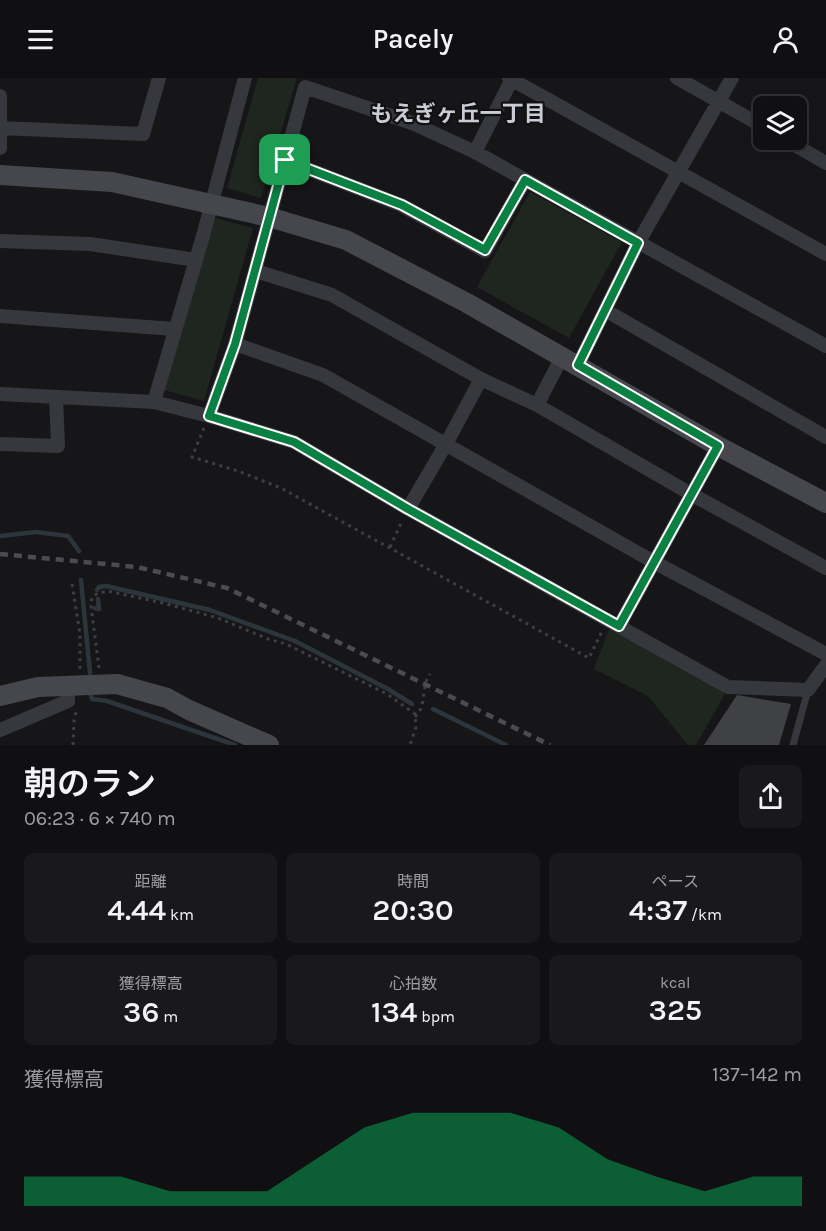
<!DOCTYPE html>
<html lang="ja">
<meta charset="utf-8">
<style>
:root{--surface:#101012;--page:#19191b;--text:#f1f3f6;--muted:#9c9d9f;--line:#303032;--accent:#0b8043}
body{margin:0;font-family:Karla,"Noto Sans JP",sans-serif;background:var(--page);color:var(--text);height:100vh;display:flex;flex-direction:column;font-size:22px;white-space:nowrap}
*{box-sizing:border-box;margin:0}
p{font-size:20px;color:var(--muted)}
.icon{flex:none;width:33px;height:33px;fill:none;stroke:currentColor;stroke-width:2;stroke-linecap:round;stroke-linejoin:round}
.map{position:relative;height:667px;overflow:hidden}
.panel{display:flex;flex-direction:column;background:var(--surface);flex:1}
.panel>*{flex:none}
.controls{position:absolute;left:753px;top:18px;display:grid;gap:12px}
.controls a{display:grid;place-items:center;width:54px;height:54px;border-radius:9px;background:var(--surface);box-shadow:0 6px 24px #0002,0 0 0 2px var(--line);font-size:30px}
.pin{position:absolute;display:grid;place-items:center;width:51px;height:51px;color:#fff;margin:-26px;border-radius:12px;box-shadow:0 3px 9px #0006}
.round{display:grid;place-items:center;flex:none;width:63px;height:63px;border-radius:9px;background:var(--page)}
.overview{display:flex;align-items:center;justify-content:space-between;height:102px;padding:0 24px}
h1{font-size:33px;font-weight:600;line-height:45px}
.stats{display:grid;grid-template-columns:repeat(3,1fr);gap:9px;height:102px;padding:6px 24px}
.stats div{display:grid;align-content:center;border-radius:9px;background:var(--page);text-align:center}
.stats b{font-size:30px;font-weight:600}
.stats small{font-size:16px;font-weight:400}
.stats p{font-size:16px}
.chart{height:168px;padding:12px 24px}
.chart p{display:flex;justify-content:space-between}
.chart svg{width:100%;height:108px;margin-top:6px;fill:var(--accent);opacity:.7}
header{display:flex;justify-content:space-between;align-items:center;height:78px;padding:0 24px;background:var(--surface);font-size:27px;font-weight:600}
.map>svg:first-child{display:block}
.green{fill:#1e261f}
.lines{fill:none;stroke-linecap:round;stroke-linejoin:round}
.stream{stroke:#2c353c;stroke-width:4.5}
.building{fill:#404145}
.path{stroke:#3d3f44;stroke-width:3;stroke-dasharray:3 4.5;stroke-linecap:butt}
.lane{stroke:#37383d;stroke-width:7}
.street{stroke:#37383d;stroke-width:14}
.secondary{stroke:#45474d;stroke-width:20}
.rail{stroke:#4a4c52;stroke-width:4.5;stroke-dasharray:8 6;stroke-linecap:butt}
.route-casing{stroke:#fff;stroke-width:12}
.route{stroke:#0b8043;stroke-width:8}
.labels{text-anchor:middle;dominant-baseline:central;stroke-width:4.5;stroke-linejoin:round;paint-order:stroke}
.neighbourhood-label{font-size:22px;font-weight:bold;fill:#c9ccd4;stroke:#111113}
</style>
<header><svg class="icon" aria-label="menu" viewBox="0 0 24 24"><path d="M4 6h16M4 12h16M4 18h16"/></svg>Pacely<svg class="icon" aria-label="person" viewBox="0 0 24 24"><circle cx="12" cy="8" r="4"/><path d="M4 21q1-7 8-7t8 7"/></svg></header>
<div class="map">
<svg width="826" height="667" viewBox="0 0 826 667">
<rect width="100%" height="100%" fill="#161618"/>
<!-- green -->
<path class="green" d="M258 0H297L261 120 227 110Z
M530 114 622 164 569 260 477 209Z
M212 139 253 150 204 323 164 312Z
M609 551 727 612 696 667H688L648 618 594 591Z"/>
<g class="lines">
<!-- stream -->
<path class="stream" d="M0 458 36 454 68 458 79 473
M81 502 90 595
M97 512 99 509 106 508 210 532 295 563 388 611 412 626
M95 530 99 531 98 521
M91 617 92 621 107 623 235 667
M433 631 506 667"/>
</g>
<!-- building -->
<path class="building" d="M737 617 791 626 779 667H704Z"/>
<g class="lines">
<!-- path -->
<path class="path" d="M204 350 192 379 238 393 281 410 589 580 602 553
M390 469 402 443
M72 506 80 556V593
M99 590 91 528 92 519 94 517 107 513 163 525 218 540 268 561 286 566 387 616 415 636 416 649 410 667
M415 639C428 626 420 610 430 596
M73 667 74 643 76 634"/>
<!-- lane -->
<path class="lane" d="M793 667 808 612"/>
<!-- street -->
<path class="street" d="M509 0 826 176
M677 0 764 49
M0 18V70
M0 50 143 56 159 0
M786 62 826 85
M475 74 512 1
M285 82 401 127 485 173 525 102
M0 163 90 166 196 182
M256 193 332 217 481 301 537 327 691 416 826 490
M605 232 826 359
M0 238 174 251
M235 266 323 297 654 484 826 576
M578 287 638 165 732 0
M0 316 154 324 209 338 294 364 408 431 728 609 808 612 826 587
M154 324 203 158 245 0
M537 327 562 279
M209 338 235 266 305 9 412 45 475 74 826 268
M0 366 58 368 56 319
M408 431 446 366 481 301
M619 548 718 368
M0 652 68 623V607"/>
<!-- secondary -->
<path class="secondary" d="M0 97 112 104 269 139 346 162 467 225 718 368 826 425
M0 618 38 609 117 606 167 620 189 632 269 667"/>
<!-- rail -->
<path class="rail" d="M0 476 137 489 227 510 550 667"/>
</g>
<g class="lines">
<!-- route casing -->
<g class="route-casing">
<path id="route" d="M285 82 402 127 485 172 525 102 638 165 578 287 718 368 619 548 408 431 294 364 209 338 235 266Z"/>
</g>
<!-- route -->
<use href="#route" class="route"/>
</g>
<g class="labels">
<!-- neighbourhood labels -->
<g class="neighbourhood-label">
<text x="458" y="36">もえぎヶ丘一丁目</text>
</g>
</g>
</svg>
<div class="controls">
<a><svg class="icon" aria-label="layers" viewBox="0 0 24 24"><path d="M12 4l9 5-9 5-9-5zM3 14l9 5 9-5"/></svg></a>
</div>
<div class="pin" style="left:285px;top:82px;background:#1e9e55"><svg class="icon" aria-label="arrive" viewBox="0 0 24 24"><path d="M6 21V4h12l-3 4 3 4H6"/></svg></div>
</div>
<section class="panel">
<div class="overview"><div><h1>朝のラン</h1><p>06:23 · 6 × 740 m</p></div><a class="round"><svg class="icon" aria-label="share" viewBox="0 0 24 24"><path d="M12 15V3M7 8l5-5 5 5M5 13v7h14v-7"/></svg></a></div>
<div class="stats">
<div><p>距離</p><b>4.44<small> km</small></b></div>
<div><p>時間</p><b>20:30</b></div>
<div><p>ペース</p><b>4:37<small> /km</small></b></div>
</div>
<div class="stats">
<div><p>獲得標高</p><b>36<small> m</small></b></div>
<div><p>心拍数</p><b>134<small> bpm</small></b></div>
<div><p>kcal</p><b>325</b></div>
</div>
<div class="chart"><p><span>獲得標高</span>137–142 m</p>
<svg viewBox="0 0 160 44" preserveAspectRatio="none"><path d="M0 44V32L10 32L20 32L30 38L40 38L50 38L60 25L70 12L80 6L90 6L100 6L110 12L120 25L130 32L140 38L150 32L160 32V44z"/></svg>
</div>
</section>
